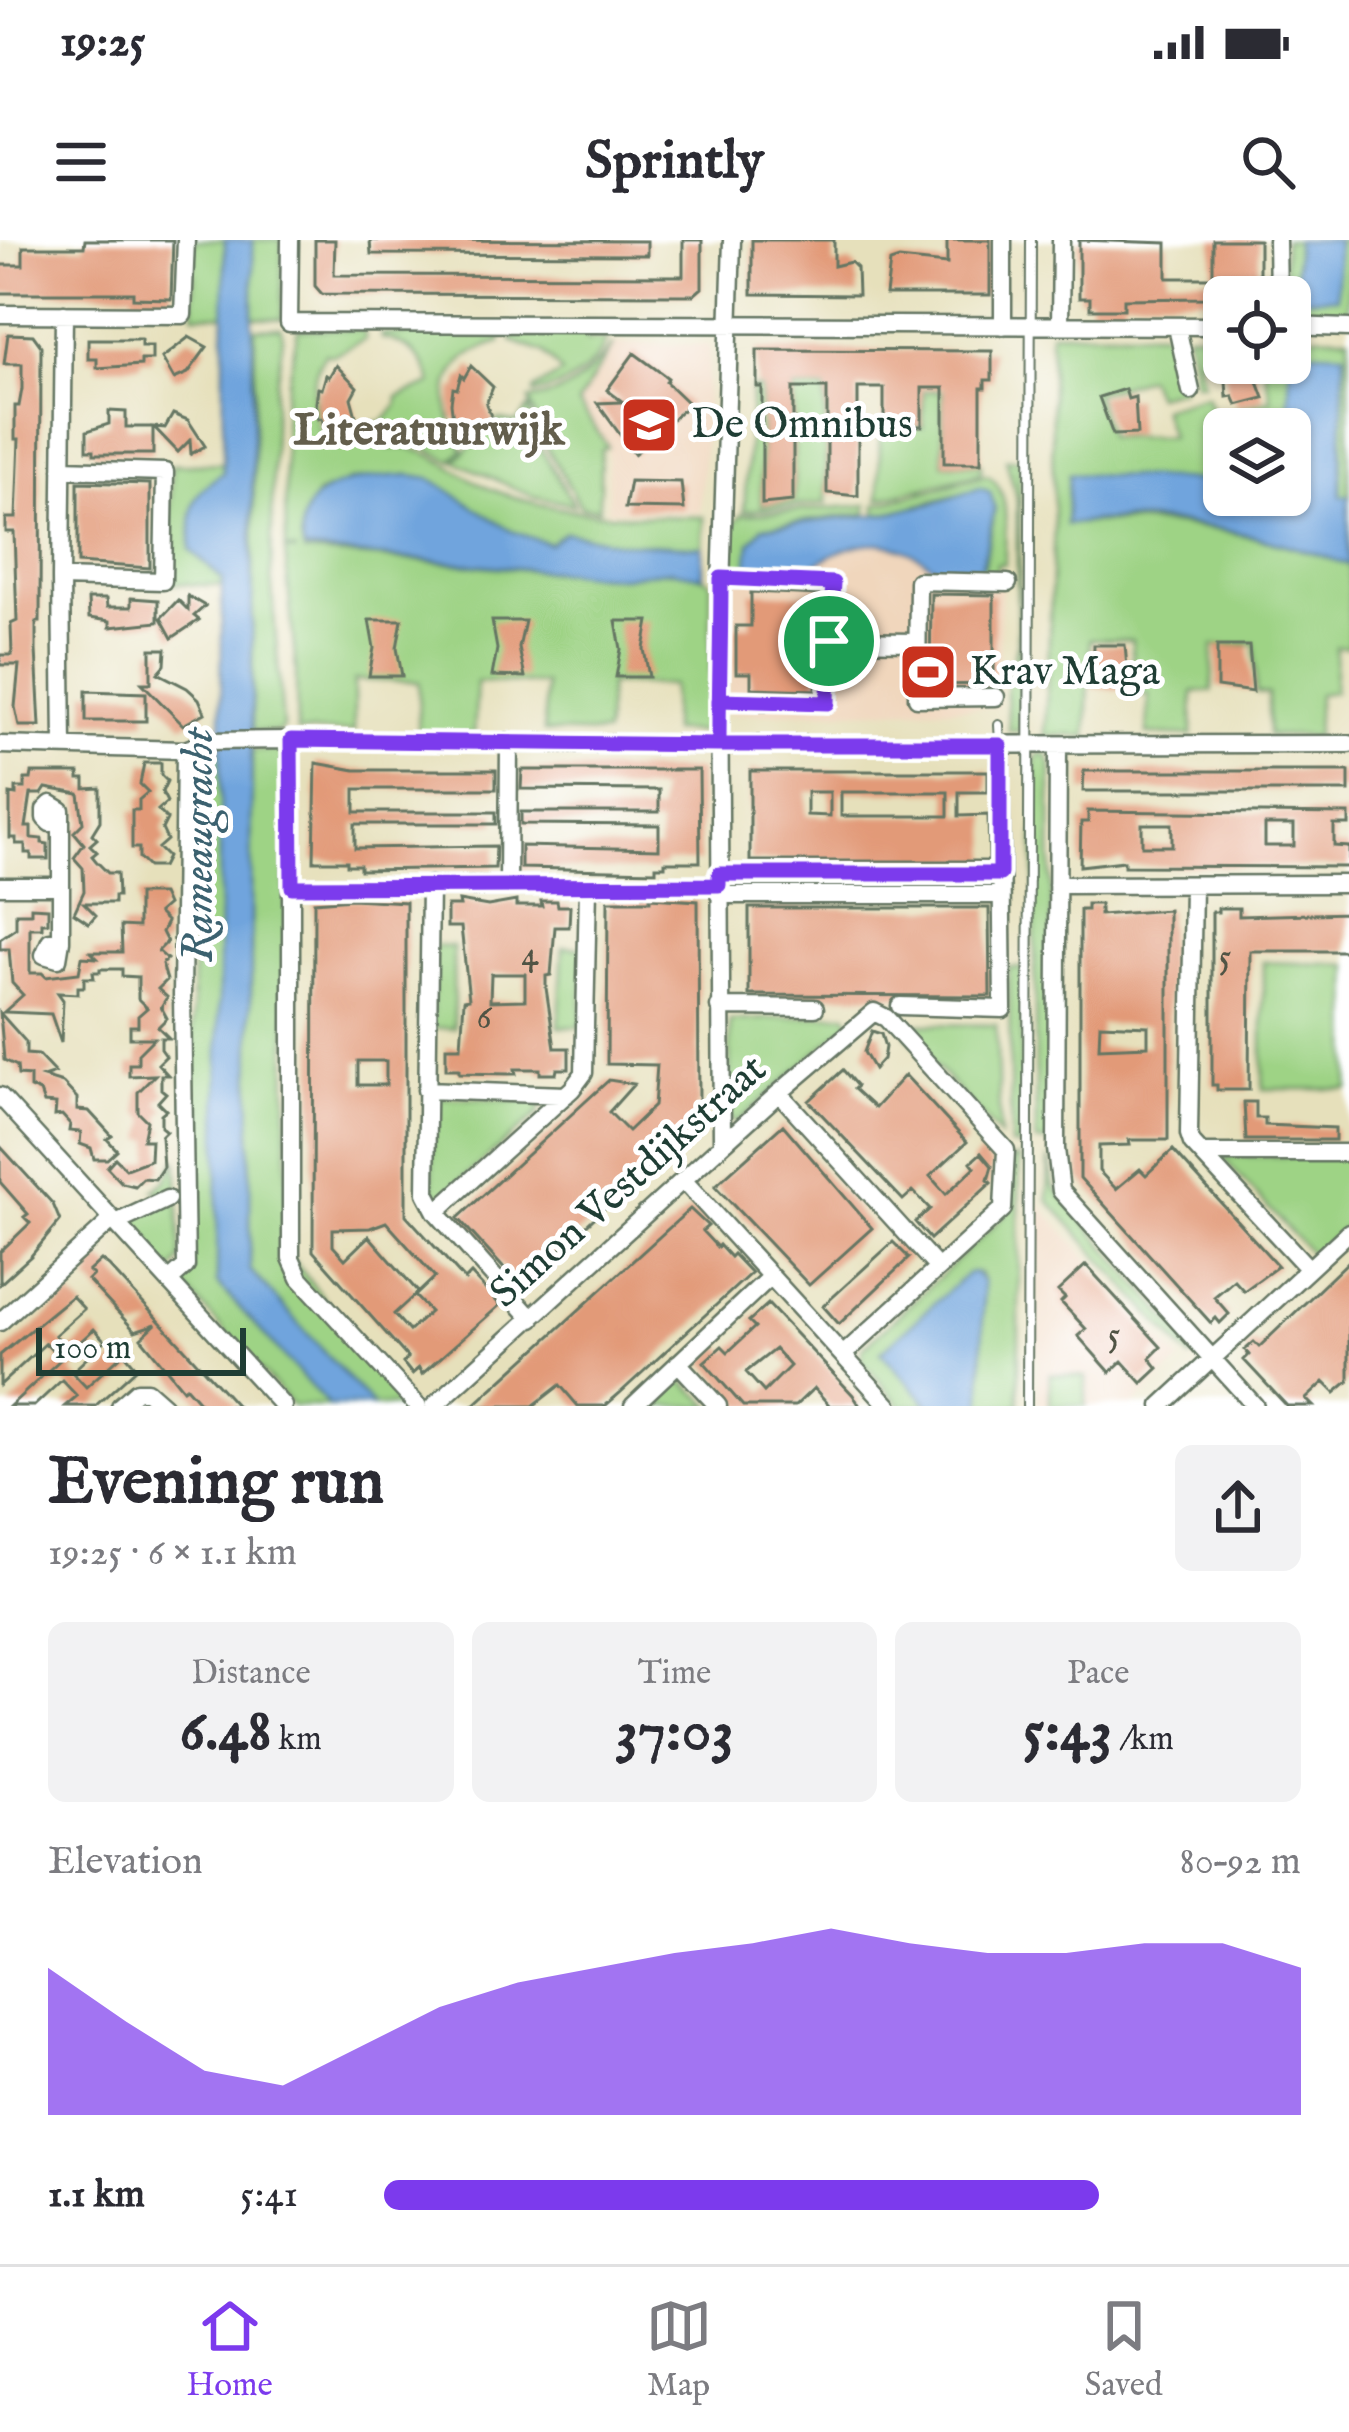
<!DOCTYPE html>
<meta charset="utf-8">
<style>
:root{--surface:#fff;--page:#f2f2f3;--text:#2b2b33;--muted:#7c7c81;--line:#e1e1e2;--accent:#7c3aed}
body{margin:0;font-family:"IM FELL English",serif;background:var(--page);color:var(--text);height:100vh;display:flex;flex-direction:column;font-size:45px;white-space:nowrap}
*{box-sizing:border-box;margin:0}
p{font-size:39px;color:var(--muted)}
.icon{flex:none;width:66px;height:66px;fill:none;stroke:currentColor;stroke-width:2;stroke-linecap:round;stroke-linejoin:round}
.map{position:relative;height:1166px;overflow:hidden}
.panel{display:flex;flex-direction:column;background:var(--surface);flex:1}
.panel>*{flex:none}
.controls{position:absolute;left:1203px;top:36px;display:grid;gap:24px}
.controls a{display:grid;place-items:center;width:108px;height:108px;border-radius:18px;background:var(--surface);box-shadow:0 3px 9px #0004;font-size:60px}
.scale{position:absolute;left:36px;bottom:30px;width:210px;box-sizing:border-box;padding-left:12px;border:6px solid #1f3d34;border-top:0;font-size:33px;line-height:42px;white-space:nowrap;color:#1f3d34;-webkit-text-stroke:9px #fff;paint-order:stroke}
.pin{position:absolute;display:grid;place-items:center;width:102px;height:102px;color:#fff;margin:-51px;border:6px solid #fff;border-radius:50%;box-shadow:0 3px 12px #0007}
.round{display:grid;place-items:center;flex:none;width:126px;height:126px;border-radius:18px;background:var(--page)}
.head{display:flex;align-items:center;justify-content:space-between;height:204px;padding:0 48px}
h1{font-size:66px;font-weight:800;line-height:90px}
.metrics{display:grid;grid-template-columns:repeat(3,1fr);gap:18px;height:204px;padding:12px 48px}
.metrics div{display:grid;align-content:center;border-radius:18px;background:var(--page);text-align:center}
.metrics b{font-size:60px;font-weight:800}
.metrics small{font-size:33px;font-weight:400}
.metrics p{font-size:33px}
.chart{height:336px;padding:24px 48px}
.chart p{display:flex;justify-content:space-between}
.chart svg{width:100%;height:216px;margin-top:12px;fill:var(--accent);opacity:.7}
ul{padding:0 48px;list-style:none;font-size:39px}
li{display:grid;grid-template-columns:192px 144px 1fr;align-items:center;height:90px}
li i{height:30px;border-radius:15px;background:var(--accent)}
.status{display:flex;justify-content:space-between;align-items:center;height:84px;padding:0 60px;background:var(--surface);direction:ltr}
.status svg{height:33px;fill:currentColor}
header{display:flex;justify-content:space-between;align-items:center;height:156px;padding:0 48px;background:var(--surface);font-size:54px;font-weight:800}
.menu{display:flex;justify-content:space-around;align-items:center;height:168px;border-top:3px solid var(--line);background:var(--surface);font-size:33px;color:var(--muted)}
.menu a{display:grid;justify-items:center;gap:6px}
.menu .active{color:var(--accent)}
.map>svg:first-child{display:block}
.built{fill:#f0d6bc}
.green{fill:#9ed385;stroke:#5e885c;stroke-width:3}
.water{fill:#70a4dd;stroke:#487088;stroke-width:3}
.building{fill:#e29a78;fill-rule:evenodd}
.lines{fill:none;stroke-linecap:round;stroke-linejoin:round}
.lane-casing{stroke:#657663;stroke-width:12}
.street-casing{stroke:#657663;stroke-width:21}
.lane{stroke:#fff;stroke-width:8}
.street{stroke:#fff;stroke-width:16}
.route-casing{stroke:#fff;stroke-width:24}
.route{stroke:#7c3aed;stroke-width:15}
.labels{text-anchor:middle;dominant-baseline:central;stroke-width:10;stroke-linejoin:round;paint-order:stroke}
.number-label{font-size:36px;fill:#505445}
.poi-label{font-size:42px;fill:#1f3d34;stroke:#fff;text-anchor:start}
.street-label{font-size:42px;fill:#1f3d34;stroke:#fff}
.neighbourhood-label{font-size:45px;font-weight:bold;fill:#635e4c;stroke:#fff}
.water-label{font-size:45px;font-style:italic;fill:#3b616f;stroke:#fff}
</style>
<div class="status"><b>19:25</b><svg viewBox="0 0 49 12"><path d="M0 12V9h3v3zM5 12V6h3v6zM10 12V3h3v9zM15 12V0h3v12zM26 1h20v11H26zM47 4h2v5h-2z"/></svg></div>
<header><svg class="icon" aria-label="menu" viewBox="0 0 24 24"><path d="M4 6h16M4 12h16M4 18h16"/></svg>Sprintly<svg class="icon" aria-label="search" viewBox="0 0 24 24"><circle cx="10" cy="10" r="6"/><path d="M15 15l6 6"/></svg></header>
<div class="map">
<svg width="1349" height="1166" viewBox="0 0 1349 1166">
<rect width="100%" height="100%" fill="#fff"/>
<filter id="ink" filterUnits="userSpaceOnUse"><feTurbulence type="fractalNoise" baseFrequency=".00833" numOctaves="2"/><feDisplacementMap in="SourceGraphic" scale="24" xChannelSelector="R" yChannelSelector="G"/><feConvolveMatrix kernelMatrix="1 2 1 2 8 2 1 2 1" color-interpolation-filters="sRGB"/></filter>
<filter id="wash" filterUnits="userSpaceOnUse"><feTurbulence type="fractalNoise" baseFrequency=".004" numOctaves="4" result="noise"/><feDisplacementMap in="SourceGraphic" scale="48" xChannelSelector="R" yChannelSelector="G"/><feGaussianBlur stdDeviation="2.7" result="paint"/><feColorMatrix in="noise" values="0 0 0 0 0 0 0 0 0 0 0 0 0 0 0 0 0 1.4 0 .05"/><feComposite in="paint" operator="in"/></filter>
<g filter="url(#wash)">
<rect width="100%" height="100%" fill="#e6e0bb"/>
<!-- built -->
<path class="built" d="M614 104 710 105 700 273 608 270V207L578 163Z
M868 286 1002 346 997 467 727 474 736 316Z
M1038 962 1180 1121 1133 1166H1038Z"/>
<!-- green -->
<path class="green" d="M194 0H225V75L194 74Z
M253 0H282V79L253 77Z
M1284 0H1349L1348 78 1290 77V57H1284Z
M281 88 283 98 274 158 271 335 283 487 279 492 252 491 255 89Z
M298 89 364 90 365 99 332 115 325 113C308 140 313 162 319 191L339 207 362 183 383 182 397 166 398 157 432 144C427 118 406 102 381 98V94H501V102C440 117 437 161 463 209L451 221 416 203 401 199 387 202 389 208C425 201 460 237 491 249 561 277 630 276 704 277L703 307 621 303 565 292 551 305 511 291 430 239 410 235 352 240 317 254 301 298 304 312 622 337C650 333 686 323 711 342V483L705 492 671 491 672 445 609 444 605 494 544 492 545 444 477 442 474 495 418 493 419 442 354 440V492H297L296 430 285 311H297L286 309 284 161Z
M520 89H587V100L607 99C594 131 568 147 534 154V150L562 133 543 112 512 101 513 93Z
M1050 92H1163C1176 105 1185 131 1181 149L1155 155 1147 137 1095 154 1108 197H1170L1161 168 1206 155 1214 176 1271 159 1263 123H1290L1289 189H1224V243L1069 234 1066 284C1168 277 1252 291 1349 325V407H1336L1334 452 1318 454 1316 496 1268 495V454L1256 453 1255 404 1213 406 1212 451 1193 452 1192 496 1147 494 1149 455 1132 453V400L1090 399 1087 496 1045 495 1054 287Z
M1187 93 1224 94V118H1197L1203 143 1195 142Z
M1290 95 1349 96V256L1341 257 1345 113 1290 110Z
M614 104 578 163 608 207 601 209 599 269 581 267 544 202 529 160C571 155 588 135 614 104Z
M752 148 760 149 761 265 794 261V149L825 150 826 263 744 271Z
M924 151H942L943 224H981V233L879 259 880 187H923Z
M529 168 533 195 574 265 532 256 455 221 498 180 517 183Z
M1006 219H1020L1019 491H1009L1006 453 1017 402V260Z
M223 223V234C186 256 192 270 191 310L222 339V346L169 343 172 225Z
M987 235C1013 250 1004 297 1005 324H997V336L943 334 984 325 993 281 990 252C972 244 905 273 876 274V265Z
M867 265V273L763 287 750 303 749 336 730 337 732 285 742 275Z
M276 510 286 517 287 1012 409 1166H373L250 1030 252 511Z
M201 511H224L217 1043 329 1166H293L181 1043 191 1021 194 519Z
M1038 514H1047L1051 526 1052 902H1036L1034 528Z
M433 706 453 707 454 788H432Z
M563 707 584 708 581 787H559Z
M1263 722 1349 725V849H1263Z
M1009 728H1022L1020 906 1011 905Z
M846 774 851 782 737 882 730 880V781Z
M914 784 996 785 1000 896 907 795Z
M440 857 541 862 539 873 439 959 433 949 432 865Z
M1221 916 1349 917V984L1315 1014 1310 1013Z
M1049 917 1054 947 1197 1112 1190 1118 1048 960Z
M177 918 181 1020 173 1030 168 1029 124 983 151 967 176 959 175 954 164 957 154 950 166 941Z
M1019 918V1166H982L983 1042 979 1033 971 1032 881 1112 930 1166H901L862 1121V1109L1006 974 1012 919Z
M1050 1134 1086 1137V1166H1050Z
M679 1138 712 1166H643L673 1139Z"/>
<!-- water -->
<path class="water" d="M225 0H253L250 1030 373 1166H329L217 1043 222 339 191 310C192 270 186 256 223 233Z
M1296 0H1337V57L1295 59Z
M1290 110 1344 112 1341 256H1349V325C1261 294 1160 268 1066 285L1069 234 1214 241 1224 243V255H1269L1287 260Z
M410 235 430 238 511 291 550 304 565 292 621 303 703 307V336L669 330 622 337 304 310C287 242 362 237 410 235Z
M980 248 990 252 995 269 981 328 943 334C892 291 856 296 803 332V337L747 331 750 303 763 287 884 274 935 263Z
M975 1032 983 1042 982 1166H930L881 1112 968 1033Z"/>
<g id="blocks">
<!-- building -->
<path class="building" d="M85 0H173L171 59 133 58V53H0V25H23V7H84Z
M315 0H335L334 35 683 36V0H702V48L694 55 322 54 315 46Z
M370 0 647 1V15L371 14Z
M752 0H834V26L851 22 857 28 858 55 752 54Z
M947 0H990V55H886L890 22 899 19 947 24Z
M1079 0 1167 3V38H1213V0H1259V57H1238V50H1207L1206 58 1124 59V69H1090V58H1079Z
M8 94 33 95 41 106 40 382H36V410L40 486H19L15 467 19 425H0V415H12L11 384 17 381 14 292H6V278H16L19 199H15V166H19L22 149V124H4Z
M189 97 207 107 188 133 174 139 162 118Z
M88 99H141V106H152V120H141V125L97 128V119H88Z
M757 110 992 111V140H985V148H981V223H944V148H922V186H884V148H858V256L827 253V148H793V261L762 264V147H757Z
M634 113 668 138 666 142 689 164 665 186 668 189 634 214 597 163 623 162 607 150Z
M1225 123H1251L1264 158 1237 165 1233 156 1227 157Z
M336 125 357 147 351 158 357 180 336 202 329 190 325 192 322 178 318 179 316 163 318 148 322 149 326 135 329 137Z
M471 126 493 147 486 164 493 181 471 202 464 190 460 192 457 179 453 180 451 163 453 148 457 149 461 135 464 138Z
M1125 149 1128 159 1135 157 1137 194 1113 195 1099 157Z
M109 171 126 172V187H153V214H94V210H87V191L109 184Z
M173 174 188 180 205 206 191 214 190 200 178 212 154 187 165 188Z
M630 241 681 242 684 269 625 268Z
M78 242 150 244V328L78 323Z
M751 352 820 355 816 450 751 448V433H736V386H751Z
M931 354 994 355V444L930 445Z
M188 356 205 366 194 376 199 380 172 398 161 378 178 360 188 370Z
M131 358 158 360V382L110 387V381L89 378 88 359H106L107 367H131Z
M369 380H402L397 408 402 436H369L374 408Z
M492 381H525L519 408 525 437 492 436 497 409Z
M616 381H649L644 409 649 437H616L621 409Z
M1094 405H1125L1129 451 1093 447Z
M1217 406H1249L1253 452 1217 447Z
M151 409H166L165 425 158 433 187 448 199 459 205 473 183 485 142 443H151Z
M86 451 146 453V481H86Z
M144 523H161V535L167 541 162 552 167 562 158 570 167 579 162 589 167 600 158 608 167 617 162 627H148L139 618V608H132V570H139V560L148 552 140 544Z
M316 523 355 530H496V549H355V572H496V584H355V608L496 606 495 628 360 630V625H347V621H314Z
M522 530H699L700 622H665V626H656V631L521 628V606L659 609V585L521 584V572H659V550L521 549Z
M750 531H988V552H959V576L988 575 989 621H750ZM807 552H830V576L807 575ZM841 552H948V576H841Z
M1084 531H1349V551H1083Z
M32 533H79V539H85V549L100 548V581L92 594 97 599 90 605 97 612 92 616 96 621 108 633H117L118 656H114V663H84L96 675 89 683 74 673 84 651 83 628 74 618 84 604 74 592 83 583 79 554 46 548 42 554H31L26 587H31V598L42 599V603L48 604V619H31V613H25V604H16V598H10V554L16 555V548H25V539H31Z
M1088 571 1349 574V585H1334V606L1349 607V627L1124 626V621L1080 626 1081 582H1088ZM1142 584H1172V606H1142ZM1265 585H1294V606H1265Z
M138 654H162L167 665 158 673 167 682 162 692 167 702 158 711 167 719 162 724 167 740 158 749 167 757 161 767 167 778 158 787 169 798H161V809L166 816 158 824 168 835H161V849L166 853 158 862 166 870 161 874V887L166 891 161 896 163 927 155 939 143 938 135 946 122 943 107 927 115 918 126 929 150 920 151 900H143L147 881 138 872V852L155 835 129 836V824H138V814L154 798H130V786H138V776L147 768 138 759V737L122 736V729H100V732H93L94 738H84V747H78V754L58 753 63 760 61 803 51 774 4 772 23 755 12 743 9 709H0V699L16 688V673H31V667L48 668V683H42V688H30V733H42L46 737 79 733 82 717 97 718 91 712H122L121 686 138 687Z
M650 658 698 661 699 862 694 875 700 881 520 1046 458 978 609 840 634 844 609 872 628 891 654 866 657 825 607 824 608 661H650Z
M352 659 406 662V975L465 1040 471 1034 500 1065 422 1134 419 1128 412 1134 403 1123 408 1118 313 1011 314 662ZM358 821H386V845H358ZM386 982 435 1037 415 1056 430 1072 409 1091 394 1074 418 1052 369 996 345 1019 333 1006V989L370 988Z
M459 661 488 666 516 661V666H542L541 661H557L558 666H570L569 687H555L551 735 546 736V748L555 808H569V829H557L556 834H540V829H515L516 834H508L459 833V829H446V807H461L464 760 469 759 461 687H447V666H460ZM491 734H525V760L490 761Z
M1087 664H1100V675L1168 670V900H1129L1130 905 1099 906V931L1116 949 1140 929 1146 935 1173 910 1278 1026 1244 1051 1234 1040 1214 1057 1229 1074 1220 1083 1216 1078 1211 1083 1080 938V670H1087ZM1100 784 1148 786V806L1099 808Z
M749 668H989L990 756 749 755Z
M1218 668H1239V676L1349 673 1346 711H1250L1249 850H1217V845H1212V672H1218Z
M0 773 26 802V814L38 815 55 833 43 837 63 843 77 858V870L89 871 112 896 107 899 117 910 107 919H94L91 908 80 904 81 892 69 891 70 884 62 875 55 876 56 864 44 863 40 852 30 848V836L18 835 17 826 4 820Z
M872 791 881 794 885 807 883 819 874 829 864 812Z
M843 830 857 846 854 849 875 868 905 835 967 902 930 936 946 954 975 927 971 922 981 913 992 926 988 940 991 943 930 999 915 982 930 969 913 951 903 960 809 861Z
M1244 862H1256V878H1265V885L1335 888V900H1246Z
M783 885 872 988 809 1045 715 946Z
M0 906 53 964 60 981 31 1016 0 1044V1012L30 983 24 977 28 974 0 942Z
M690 969 708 986 702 991 717 1007 719 1005 730 1017 733 1014 751 1033 620 1153 605 1166H578L560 1145 533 1166H473Z
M893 1002 909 1018 839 1084 823 1066Z
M101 1020 109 1026 237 1166H203L186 1147 183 1149 141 1098 156 1084 135 1091 88 1040 93 1035 89 1031Z
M1349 1021V1141L1335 1153 1324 1142 1306 1159 1313 1166H1287L1244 1120 1249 1115 1245 1110 1254 1102 1259 1107Z
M1086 1025 1161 1107 1150 1118 1158 1128 1142 1143 1122 1121 1110 1132 1078 1096 1086 1089 1061 1062 1065 1058 1058 1051Z
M72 1056 84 1069 55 1095 70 1111 94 1089 105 1101 72 1132 86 1147 124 1113 137 1128 95 1166H65L77 1156 62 1140 34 1166H10L61 1119 46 1103 0 1145V1115Z
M768 1064 853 1155 860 1166H830L814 1148 795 1166H743L704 1122 722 1106 728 1112 755 1087 749 1081ZM775 1109 790 1126 764 1152 746 1132Z"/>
</g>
</g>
<g filter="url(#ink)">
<use href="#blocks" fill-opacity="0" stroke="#657663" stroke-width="3"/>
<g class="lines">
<!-- lane casing -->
<g class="lane-casing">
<path id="lane" d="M999 485 1000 503
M1027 1166 1031 0"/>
</g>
<!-- street casing -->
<g class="street-casing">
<path id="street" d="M290 0 289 83 1224 86
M1277 0 1278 57
M0 74 183 75 186 0
M1060 85 1061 0
M1003 86V0
M1290 86 1349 88
M1177 87 1191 151
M61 338 163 341 165 232 62 229
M829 401 917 402
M996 457 917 458 918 341 1008 343
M719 460 828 463 833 343 721 338
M291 500V1018L300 1038 418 1166
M0 505 185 510 208 501 291 500 719 505 1349 504
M1058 505 1056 909 1061 951 1255 1166
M63 506 61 338 64 74
M719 634H1000
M430 645 426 953 436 972 532 1079
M1057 645 1349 644
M1193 645 1189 894 1192 903 1308 1028
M0 646H61
M508 646 509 502
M292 647 719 645
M719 655H1000
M61 701 58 719 44 715 50 701H61V570L51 564 45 570V578L50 583H61
M900 766 1003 769 1000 505
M719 767 815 768
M426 850 566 855
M779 853 937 1027
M0 856 283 1166
M722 904 719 412 732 0
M1202 913H1349
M684 941 889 1166
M436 972 572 849 584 833 588 647
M116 983 167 959
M169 1041 186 1026 182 755 185 510
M0 1082 113 979
M678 1123 718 1166
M120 1166 137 1151H147L164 1166
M434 1166 779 853 874 772 886 778 1006 910 1003 969 844 1114
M633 1166 770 1037
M1161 1166 1349 992"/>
</g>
<!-- lane -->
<use href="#lane" class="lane"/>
<!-- street -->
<use href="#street" class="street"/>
</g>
</g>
<g class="lines" filter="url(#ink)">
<!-- route casing -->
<g class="route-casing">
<path id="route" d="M829 401 828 463 719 460V505L291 500 292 647 719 645V634H1000V505H719C719 449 721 394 721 338L833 343 829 401"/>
</g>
<!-- route -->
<use href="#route" class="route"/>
</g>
<!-- icons -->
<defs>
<g id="school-square" transform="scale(3)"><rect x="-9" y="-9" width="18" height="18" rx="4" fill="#c8321e" stroke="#fff"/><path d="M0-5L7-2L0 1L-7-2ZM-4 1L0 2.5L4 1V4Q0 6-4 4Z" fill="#fff"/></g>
<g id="stadium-square" transform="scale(3)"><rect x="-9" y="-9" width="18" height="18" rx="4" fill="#c8321e" stroke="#fff"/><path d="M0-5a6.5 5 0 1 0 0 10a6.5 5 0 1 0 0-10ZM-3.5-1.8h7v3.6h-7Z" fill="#fff"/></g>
</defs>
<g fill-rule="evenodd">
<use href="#school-square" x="649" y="185"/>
<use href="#stadium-square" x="928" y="432"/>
</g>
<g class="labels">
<!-- number labels -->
<g class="number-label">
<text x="530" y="715">4</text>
<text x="1225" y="718">5</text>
<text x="484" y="778">6</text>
<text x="1114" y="1096">5</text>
</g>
<!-- poi labels -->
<g class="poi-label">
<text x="691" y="185">De Omnibus</text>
<text x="970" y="432">Krav Maga</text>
</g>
<!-- street labels -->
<g class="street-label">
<text transform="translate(629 942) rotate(-42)">Simon Vestdijkstraat</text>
</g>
<!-- neighbourhood labels -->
<g class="neighbourhood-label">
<text x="429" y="191">Literatuurwijk</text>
</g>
<!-- water labels -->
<g class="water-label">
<text transform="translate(199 605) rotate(-90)">Rameaugracht</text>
</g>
</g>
</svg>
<div class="controls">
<a><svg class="icon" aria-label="locate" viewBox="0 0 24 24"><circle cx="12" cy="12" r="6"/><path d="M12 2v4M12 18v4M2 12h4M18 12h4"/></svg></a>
<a><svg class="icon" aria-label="layers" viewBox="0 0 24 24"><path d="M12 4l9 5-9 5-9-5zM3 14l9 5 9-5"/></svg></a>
</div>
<div class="scale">100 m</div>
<div class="pin" style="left:829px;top:401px;background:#1e9e55"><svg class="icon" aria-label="arrive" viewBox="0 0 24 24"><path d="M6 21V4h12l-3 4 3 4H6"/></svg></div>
</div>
<section class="panel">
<div class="head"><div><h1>Evening run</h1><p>19:25 · 6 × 1.1 km</p></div><a class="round"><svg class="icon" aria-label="share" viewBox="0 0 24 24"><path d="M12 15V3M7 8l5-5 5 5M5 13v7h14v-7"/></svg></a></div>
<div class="metrics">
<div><p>Distance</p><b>6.48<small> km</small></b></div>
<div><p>Time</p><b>37:03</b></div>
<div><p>Pace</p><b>5:43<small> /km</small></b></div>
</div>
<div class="chart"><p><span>Elevation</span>80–92 m</p>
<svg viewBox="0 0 160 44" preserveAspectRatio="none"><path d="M0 44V14L10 25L20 35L30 38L40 30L50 22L60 17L70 14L80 11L90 9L100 6L110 9L120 11L130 11L140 9L150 9L160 14V44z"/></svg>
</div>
<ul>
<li><b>1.1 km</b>5:41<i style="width:78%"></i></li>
</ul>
</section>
<nav class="menu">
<a class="active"><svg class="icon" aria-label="home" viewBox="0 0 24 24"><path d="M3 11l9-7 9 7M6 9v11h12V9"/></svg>Home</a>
<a><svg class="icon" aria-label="map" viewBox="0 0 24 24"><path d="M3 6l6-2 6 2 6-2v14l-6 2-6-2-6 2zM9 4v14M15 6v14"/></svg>Map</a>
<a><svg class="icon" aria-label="saved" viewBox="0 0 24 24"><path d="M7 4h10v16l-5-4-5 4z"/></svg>Saved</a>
</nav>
